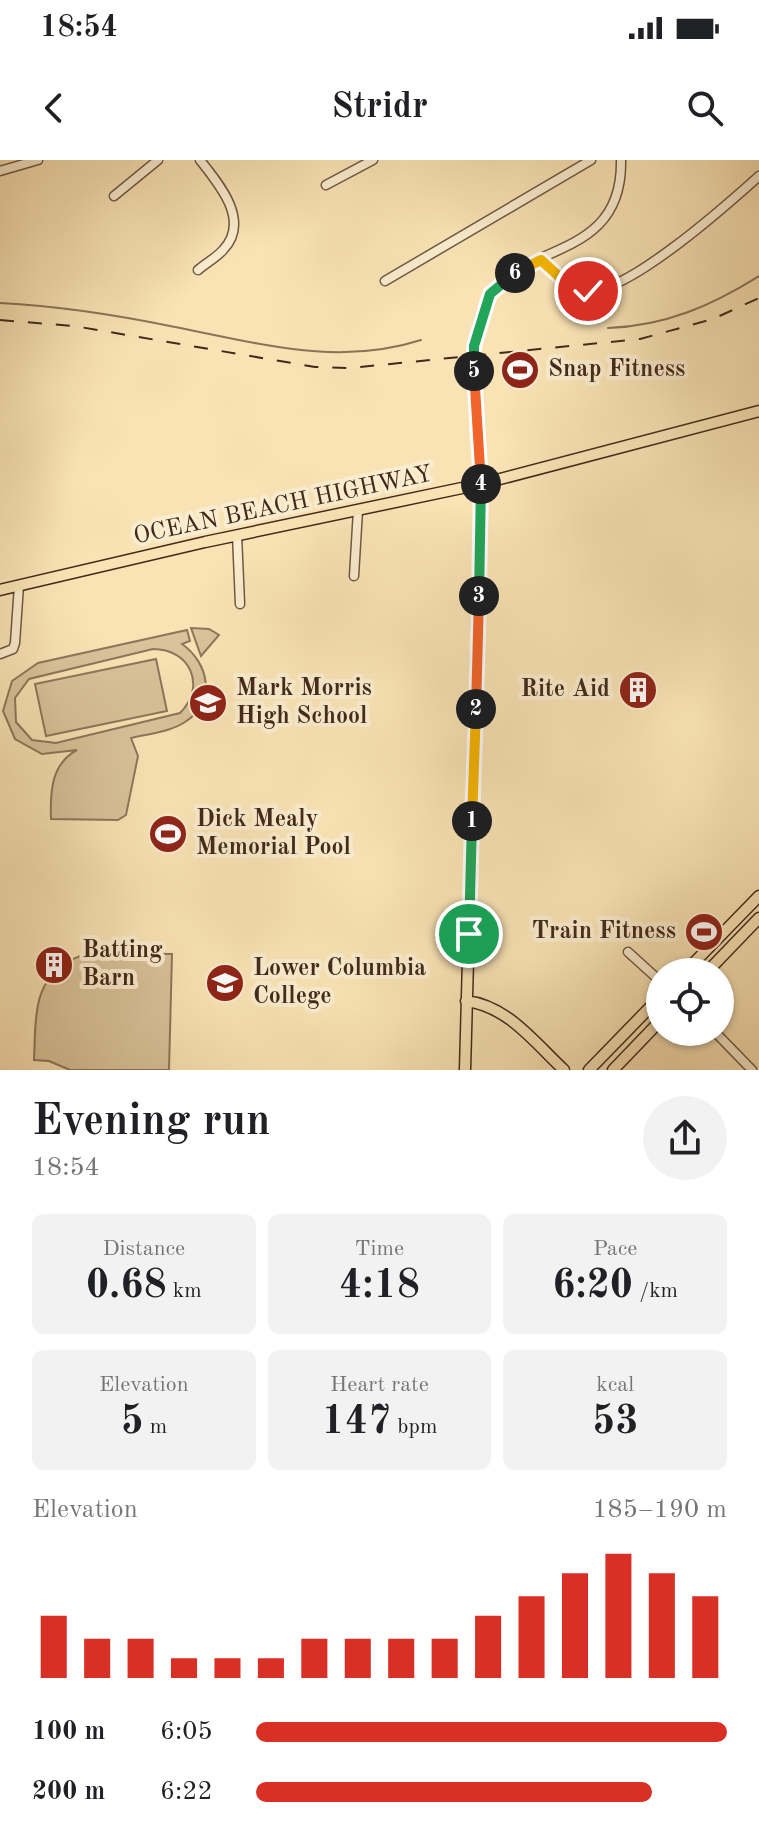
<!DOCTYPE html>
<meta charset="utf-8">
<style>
:root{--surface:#fff;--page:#f2f2f2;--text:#202124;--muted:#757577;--accent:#d93025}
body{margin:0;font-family:"Old Standard TT",serif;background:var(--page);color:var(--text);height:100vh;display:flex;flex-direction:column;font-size:30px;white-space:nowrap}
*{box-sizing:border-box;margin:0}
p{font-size:26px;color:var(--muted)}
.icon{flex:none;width:44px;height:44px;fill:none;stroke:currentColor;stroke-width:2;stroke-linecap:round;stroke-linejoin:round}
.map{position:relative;height:910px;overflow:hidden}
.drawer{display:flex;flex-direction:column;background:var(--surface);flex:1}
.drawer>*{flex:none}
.buttons{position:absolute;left:646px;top:798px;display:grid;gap:16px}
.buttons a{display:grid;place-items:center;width:88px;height:88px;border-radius:50%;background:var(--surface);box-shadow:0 2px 6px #0004;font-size:40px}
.pin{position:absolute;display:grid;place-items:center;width:68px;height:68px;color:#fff;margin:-34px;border:4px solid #fff;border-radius:50%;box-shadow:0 2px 8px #0007}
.km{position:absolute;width:40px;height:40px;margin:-20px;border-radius:50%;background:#222;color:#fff;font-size:22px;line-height:40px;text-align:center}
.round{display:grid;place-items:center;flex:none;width:84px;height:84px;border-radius:42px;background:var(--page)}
.summary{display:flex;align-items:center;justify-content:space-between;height:136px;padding:0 32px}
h1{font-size:44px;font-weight:800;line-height:60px}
.metrics{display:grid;grid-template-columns:repeat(3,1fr);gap:12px;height:136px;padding:8px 32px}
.metrics div{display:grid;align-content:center;border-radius:12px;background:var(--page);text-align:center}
.metrics b{font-size:40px;font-weight:800}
.metrics small{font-size:22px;font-weight:400}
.metrics p{font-size:22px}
.chart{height:224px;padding:16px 32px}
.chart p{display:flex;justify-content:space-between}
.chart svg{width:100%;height:144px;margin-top:8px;stroke:var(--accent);stroke-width:6}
ul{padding:0 32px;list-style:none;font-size:26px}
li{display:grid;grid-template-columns:128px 96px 1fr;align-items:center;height:60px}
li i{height:20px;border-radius:10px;background:var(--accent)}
.status{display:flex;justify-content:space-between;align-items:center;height:56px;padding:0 40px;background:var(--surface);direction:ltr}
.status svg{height:22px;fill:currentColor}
header{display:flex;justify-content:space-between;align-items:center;height:104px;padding:0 32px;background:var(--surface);font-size:36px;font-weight:800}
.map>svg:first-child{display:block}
.green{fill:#dac39b;stroke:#8e765b;stroke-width:2;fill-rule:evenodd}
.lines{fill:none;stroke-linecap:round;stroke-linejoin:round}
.stream{stroke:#8b7358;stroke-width:2}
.minor-casing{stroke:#705842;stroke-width:11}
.major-casing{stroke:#42291b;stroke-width:13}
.minor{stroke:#fbedcf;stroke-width:8}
.major{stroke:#f9e3b5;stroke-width:10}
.rail{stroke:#42291b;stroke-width:2;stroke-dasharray:14 14;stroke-linecap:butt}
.split-1-casing{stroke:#fff;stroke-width:16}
.split-2-casing{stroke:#fff;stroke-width:16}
.split-3-casing{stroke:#fff;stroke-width:16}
.split-4-casing{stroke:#fff;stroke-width:16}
.split-5-casing{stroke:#fff;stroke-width:16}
.split-6-casing{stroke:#fff;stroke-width:16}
.split-7-casing{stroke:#fff;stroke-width:16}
.split-1{stroke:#22a559;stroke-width:10}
.split-2{stroke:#f5b400;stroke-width:10}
.split-3{stroke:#f0652b;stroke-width:10}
.split-4{stroke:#22a559;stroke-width:10}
.split-5{stroke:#f0652b;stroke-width:10}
.split-6{stroke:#22a559;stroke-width:10}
.split-7{stroke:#f5b400;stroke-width:10}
.labels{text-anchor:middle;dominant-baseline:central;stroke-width:8;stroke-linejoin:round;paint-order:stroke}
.poi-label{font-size:24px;font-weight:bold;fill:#42291b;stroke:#fbedcf;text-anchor:start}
.street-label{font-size:24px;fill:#42291b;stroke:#fbedcf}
</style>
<div class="status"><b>18:54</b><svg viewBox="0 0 49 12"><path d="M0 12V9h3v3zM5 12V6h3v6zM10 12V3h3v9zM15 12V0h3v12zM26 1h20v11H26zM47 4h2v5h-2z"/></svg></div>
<header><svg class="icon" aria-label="back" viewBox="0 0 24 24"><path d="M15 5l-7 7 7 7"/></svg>Stridr<svg class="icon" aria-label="search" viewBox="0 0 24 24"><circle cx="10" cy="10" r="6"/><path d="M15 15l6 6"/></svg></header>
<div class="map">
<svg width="759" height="910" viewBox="0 0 759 910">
<rect width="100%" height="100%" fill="#f9e3b5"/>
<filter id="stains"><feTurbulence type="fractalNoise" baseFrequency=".0025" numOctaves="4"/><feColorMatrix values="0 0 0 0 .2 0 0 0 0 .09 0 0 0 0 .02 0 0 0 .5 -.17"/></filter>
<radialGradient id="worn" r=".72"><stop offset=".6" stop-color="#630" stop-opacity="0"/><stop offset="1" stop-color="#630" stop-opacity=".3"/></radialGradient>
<!-- green -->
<path class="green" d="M191 468 209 469 219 475 201 496Z
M187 470 190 481 182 484C209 503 217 542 185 562 170 572 148 574 131 578L138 596 126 655 118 660 51 659C50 632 51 604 77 590L42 594 15 579 3 551 12 521 38 503ZM153 489C190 489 207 526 180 553L56 583 32 580 16 562 15 538 29 519Z
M156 499 167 551 46 576 35 524Z
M84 793 172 794 169 910H70L49 901 34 900C36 864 31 824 67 802 73 798 79 798 84 793Z"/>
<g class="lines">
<!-- stream -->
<path class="stream" d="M0 143C59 146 117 155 175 167 258 183 338 207 421 180
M608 168C665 166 711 146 759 116"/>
<!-- minor casing -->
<g class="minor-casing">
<path id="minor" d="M0 11 38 0
M326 25 373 0
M114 36 158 0
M541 100C555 113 567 127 587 130 624 137 729 43 759 16
M198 110C206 103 216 98 223 90 251 61 219 24 200 0
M385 121 591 0
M481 324C480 265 459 192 489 137 519 82 623 102 621 0
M237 375 240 444
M354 416 358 350
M0 494 13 489 15 483 19 425
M628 792 660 821
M715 872 752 910"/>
</g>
<!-- major casing -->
<g class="major-casing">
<path id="major" d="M0 430 205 382 481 324 759 251
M685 812 759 736
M707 812 759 758
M466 841C508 846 535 883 564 910
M465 910 481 324
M589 910 660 837
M613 910 660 861"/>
</g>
<!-- minor -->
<use href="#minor" class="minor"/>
<!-- major -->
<use href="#major" class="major"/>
<!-- rail -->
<path class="rail" d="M0 160 74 166 315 207 350 208 640 179 713 159 759 138"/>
</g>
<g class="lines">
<!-- split-1 casing -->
<g class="split-1-casing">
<path id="split-1" d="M469 774 472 661"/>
</g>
<!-- split-2 casing -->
<g class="split-2-casing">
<path id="split-2" d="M472 661 476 549"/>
</g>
<!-- split-3 casing -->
<g class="split-3-casing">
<path id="split-3" d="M476 549 479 436"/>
</g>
<!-- split-4 casing -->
<g class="split-4-casing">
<path id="split-4" d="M479 436 481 324"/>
</g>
<!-- split-5 casing -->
<g class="split-5-casing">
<path id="split-5" d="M474 211 481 324"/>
</g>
<!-- split-6 casing -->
<g class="split-6-casing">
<path id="split-6" d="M474 211V186L490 134 515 113"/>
</g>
<!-- split-7 casing -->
<g class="split-7-casing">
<path id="split-7" d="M515 113 541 100 565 122 588 131"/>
</g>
<!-- split-1 -->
<use href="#split-1" class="split-1"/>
<!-- split-2 -->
<use href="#split-2" class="split-2"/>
<!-- split-3 -->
<use href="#split-3" class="split-3"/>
<!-- split-4 -->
<use href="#split-4" class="split-4"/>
<!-- split-5 -->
<use href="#split-5" class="split-5"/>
<!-- split-6 -->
<use href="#split-6" class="split-6"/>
<!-- split-7 -->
<use href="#split-7" class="split-7"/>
</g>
<!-- icons -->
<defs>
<g id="stadium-disc" transform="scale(2)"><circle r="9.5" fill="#8f2418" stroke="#fbedcf"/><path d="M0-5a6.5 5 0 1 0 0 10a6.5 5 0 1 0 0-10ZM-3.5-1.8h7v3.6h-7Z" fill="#fff"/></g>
<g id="building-disc" transform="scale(2)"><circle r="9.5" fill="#8f2418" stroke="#fbedcf"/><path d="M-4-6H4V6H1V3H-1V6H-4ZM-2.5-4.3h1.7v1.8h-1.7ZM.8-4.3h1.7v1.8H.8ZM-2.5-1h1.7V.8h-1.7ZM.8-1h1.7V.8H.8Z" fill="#fff"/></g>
<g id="school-disc" transform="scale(2)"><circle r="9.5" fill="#8f2418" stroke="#fbedcf"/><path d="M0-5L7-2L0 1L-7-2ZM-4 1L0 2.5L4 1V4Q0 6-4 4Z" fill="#fff"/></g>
<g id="university-disc" transform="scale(2)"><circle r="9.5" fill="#8f2418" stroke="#fbedcf"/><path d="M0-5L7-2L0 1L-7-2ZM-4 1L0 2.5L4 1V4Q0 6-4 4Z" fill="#fff"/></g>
</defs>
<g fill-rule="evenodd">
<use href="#stadium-disc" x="520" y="210"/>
<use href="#building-disc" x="638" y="530"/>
<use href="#school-disc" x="208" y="543"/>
<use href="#stadium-disc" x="168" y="674"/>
<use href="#stadium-disc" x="704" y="772"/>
<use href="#building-disc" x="54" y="805"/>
<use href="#university-disc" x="225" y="823"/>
</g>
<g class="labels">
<!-- poi labels -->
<g class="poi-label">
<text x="548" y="210">Snap Fitness</text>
<text x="236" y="529">Mark Morris<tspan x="236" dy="28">High School</tspan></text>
<text x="610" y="530" text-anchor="end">Rite Aid</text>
<text x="196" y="660">Dick Mealy<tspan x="196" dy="28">Memorial Pool</tspan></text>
<text x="676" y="772" text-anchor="end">Train Fitness</text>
<text x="82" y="791">Batting<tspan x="82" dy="28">Barn</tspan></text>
<text x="253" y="809">Lower Columbia<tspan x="253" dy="28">College</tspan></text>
</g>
<!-- street labels -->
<g class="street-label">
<text transform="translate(283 346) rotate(-12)">OCEAN BEACH HIGHWAY</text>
</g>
</g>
<rect width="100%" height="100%" filter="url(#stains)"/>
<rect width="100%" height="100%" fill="url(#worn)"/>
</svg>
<div class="buttons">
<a><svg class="icon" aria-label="locate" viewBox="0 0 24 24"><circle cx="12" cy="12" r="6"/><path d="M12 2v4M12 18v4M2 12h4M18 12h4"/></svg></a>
</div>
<div class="pin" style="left:469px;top:774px;background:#1e9e55"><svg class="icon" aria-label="arrive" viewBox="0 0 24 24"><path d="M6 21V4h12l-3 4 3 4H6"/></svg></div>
<div class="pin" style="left:588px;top:131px;background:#d93025"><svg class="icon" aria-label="check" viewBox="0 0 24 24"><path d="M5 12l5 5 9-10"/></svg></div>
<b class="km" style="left:472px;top:661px">1</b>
<b class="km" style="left:476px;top:549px">2</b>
<b class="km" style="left:479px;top:436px">3</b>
<b class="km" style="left:481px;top:324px">4</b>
<b class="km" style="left:474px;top:211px">5</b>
<b class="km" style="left:515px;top:113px">6</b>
</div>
<section class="drawer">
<div class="summary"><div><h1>Evening run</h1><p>18:54</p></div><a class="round"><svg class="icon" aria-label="share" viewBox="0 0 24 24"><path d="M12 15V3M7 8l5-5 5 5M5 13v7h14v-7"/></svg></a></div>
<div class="metrics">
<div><p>Distance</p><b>0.68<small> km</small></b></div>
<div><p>Time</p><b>4:18</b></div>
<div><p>Pace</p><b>6:20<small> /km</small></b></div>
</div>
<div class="metrics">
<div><p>Elevation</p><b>5<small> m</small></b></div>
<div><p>Heart rate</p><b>147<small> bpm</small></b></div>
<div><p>kcal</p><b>53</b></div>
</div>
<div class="chart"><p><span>Elevation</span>185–190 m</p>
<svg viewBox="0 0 160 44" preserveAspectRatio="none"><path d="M5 44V25M15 44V32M25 44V32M35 44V38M45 44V38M55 44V38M65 44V32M75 44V32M85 44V32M95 44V32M105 44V25M115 44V19M125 44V12M135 44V6M145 44V12M155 44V19"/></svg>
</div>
<ul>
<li><b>100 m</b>6:05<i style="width:100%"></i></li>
<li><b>200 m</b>6:22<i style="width:84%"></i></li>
</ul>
</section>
